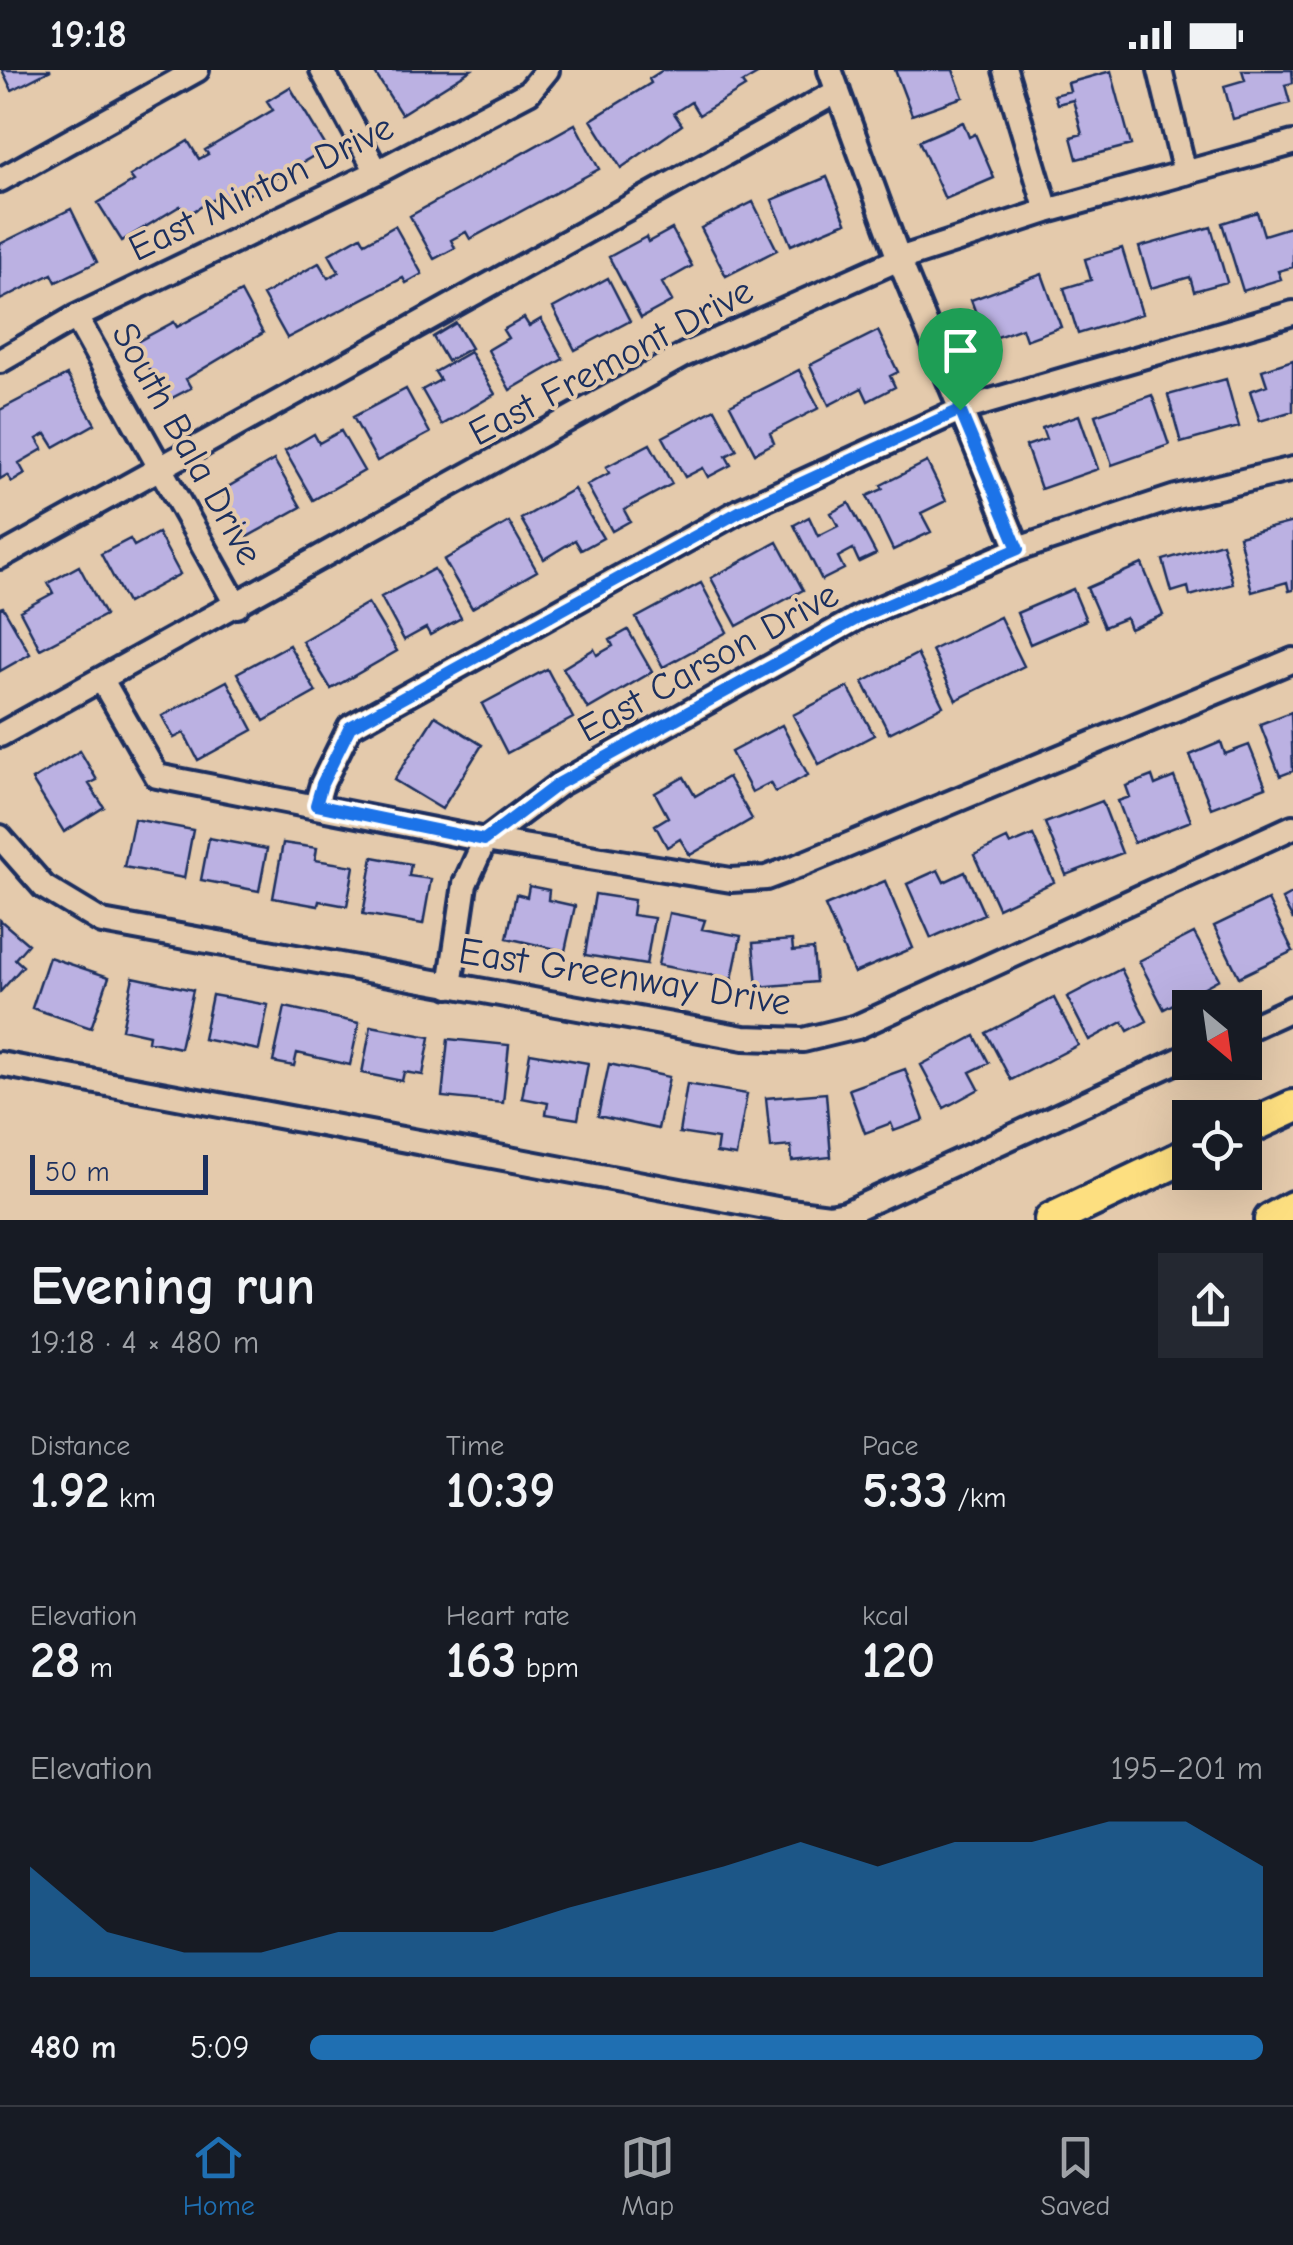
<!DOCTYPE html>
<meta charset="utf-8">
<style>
:root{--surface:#171b24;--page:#242831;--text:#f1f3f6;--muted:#9ea1a6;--line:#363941;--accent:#1f6fb2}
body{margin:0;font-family:"Comic Neue",sans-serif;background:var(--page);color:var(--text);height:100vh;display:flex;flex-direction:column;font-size:38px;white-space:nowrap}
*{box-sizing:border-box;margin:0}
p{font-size:32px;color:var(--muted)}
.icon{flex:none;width:55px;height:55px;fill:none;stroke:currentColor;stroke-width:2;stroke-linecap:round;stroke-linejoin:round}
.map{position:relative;height:1150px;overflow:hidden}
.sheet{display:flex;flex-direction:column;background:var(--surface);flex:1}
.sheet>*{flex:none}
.needle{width:65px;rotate:151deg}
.fabs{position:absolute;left:1172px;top:920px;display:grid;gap:20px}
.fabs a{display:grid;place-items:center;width:90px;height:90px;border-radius:0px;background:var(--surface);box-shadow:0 10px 40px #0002;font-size:50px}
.scale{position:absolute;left:30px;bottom:25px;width:178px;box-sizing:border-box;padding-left:10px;border:5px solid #1b2f5e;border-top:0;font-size:28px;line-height:35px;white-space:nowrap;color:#1b2f5e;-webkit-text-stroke:8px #e4caac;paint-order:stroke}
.pin{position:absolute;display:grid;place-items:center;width:85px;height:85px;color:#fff;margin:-102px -42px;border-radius:50% 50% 50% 0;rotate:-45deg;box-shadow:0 0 10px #0007}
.pin .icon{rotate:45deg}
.round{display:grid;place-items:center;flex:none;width:105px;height:105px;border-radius:0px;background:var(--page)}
.head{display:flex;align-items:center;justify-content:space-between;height:170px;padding:0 30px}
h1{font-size:55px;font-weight:800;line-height:75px}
.stats{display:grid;grid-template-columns:repeat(3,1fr);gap:15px;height:170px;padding:10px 30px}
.stats div{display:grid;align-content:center}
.stats b{font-size:50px;font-weight:800}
.stats small{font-size:28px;font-weight:400}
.stats p{font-size:28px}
.chart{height:280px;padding:20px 30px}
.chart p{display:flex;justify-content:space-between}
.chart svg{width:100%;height:180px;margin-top:10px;fill:var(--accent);opacity:.7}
ul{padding:0 30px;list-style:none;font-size:32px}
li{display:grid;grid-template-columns:160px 120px 1fr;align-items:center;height:75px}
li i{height:25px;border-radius:12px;background:var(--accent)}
.status{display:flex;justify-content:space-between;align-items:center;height:70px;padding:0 50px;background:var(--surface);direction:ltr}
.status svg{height:28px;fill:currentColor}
.tab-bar{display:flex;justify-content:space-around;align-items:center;height:140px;border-top:2px solid var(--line);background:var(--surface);font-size:28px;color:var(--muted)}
.tab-bar a{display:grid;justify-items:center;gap:5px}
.tab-bar .active{color:var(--accent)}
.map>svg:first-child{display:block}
.building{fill:#bbb1e2;stroke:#1b2f5e;stroke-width:2.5}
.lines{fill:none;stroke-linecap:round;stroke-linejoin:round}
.minor-casing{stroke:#1b2f5e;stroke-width:30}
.highway-casing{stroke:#1b2f5e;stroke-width:40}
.minor{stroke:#e4caac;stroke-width:22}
.highway{stroke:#fddf80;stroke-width:32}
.route-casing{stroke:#fff;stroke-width:20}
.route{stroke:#1a73e8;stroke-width:12}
.labels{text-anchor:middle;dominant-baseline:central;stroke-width:8;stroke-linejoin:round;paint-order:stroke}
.street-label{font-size:38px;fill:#1b2f5e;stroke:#e4caac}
</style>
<div class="status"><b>19:18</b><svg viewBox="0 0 49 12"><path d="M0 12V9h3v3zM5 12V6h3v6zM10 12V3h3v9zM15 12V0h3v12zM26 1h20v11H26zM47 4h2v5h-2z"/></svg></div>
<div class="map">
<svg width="1293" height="1150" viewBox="0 0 1293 1150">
<rect width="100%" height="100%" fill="#e4caac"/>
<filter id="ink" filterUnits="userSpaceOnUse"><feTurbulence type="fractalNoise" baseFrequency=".01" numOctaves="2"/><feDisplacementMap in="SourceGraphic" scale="20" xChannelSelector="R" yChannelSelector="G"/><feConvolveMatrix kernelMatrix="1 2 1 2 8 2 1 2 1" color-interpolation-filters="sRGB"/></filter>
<g filter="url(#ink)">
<!-- building -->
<path class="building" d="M2 0H51L12 20Z
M373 0H471L401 44Z
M663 0H764L742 13 745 17 699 45 691 32 674 43 682 55 621 98 591 50 651 13 649 9Z
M895 0H953L963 27 912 45Z
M1242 0H1292L1293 13 1285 15 1290 33 1233 49 1224 16 1245 10Z
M1111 1 1131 75 1077 89 1071 67 1082 64 1073 30 1057 34 1054 25 1070 21 1068 13Z
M290 17 327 78 225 138 218 127 185 146 180 136 122 171 98 133 134 111 130 106 188 71 199 89 208 84 205 80 273 40 267 31Z
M963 52 969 67 975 64 994 108 945 129 919 71Z
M575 54 599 99 470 169 466 162 451 170 455 178 434 189 410 146Z
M827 107 846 152 791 175 772 130Z
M753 132 777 180 726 206 701 158Z
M71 139 97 192 56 212 52 204 0 230V174Z
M1257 142 1264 165 1293 156V197L1278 201 1281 209 1243 221 1222 153Z
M395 156 422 204 406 213 403 208 287 268 263 225 319 193 328 208 339 202 329 184 361 166 365 173Z
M1211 157 1227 212 1194 221 1190 207 1151 218 1139 177Z
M672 159 692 196 662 213 672 231 641 248 609 187 646 167 648 172Z
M1122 178 1142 244 1078 264 1064 218 1091 210 1085 189Z
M1042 204 1061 257 1026 270 1022 258 986 271 971 230Z
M608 208 630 251 575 280 553 238Z
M241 222 263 263 186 309 191 318 166 331 135 273 174 252 177 257Z
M524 248 529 256 541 249 563 289 510 320 488 280 508 268 503 260Z
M456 253 471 278 447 291 433 267Z
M878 261 898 302 890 306 895 317 868 331 862 318 829 335 810 295Z
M470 282 495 324 442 355 422 320 440 310 435 302Z
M1293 290V341L1260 351 1250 321 1267 315 1262 300Z
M799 300 819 338 770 363 774 373 755 383 730 335Z
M67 305 95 354 54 377 46 364 37 369 43 379 19 393 25 404 12 412 7 405 0 409V340Z
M1226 309 1239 357 1181 373 1168 325Z
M406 319 430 363 377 391 353 347Z
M1152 325 1169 375 1112 395 1095 345Z
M715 339 737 380 726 386 731 395 708 407 703 398 685 407 663 367Z
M1079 345 1098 399 1041 419 1026 376 1046 369 1042 358Z
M341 361 364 401 313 430 285 381 314 364 319 373Z
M650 374 672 414 624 440 630 451 612 461 587 415 609 403 606 397Z
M274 390 301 437 247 467 221 421Z
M927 392 946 431 921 443 931 462 893 480 867 426 883 419 881 415Z
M574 419 603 468 581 480 575 470 544 489 521 449Z
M849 433 876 484 859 492 853 479 838 487 844 499 822 510 794 455 809 447 818 466 838 456 831 443Z
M509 452 537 501 472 538 444 490Z
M1293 452V520L1289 521 1287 512 1252 522 1239 466Z
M158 463 180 504 127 533 101 484 130 469 134 476Z
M777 472 803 520 737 556 711 508Z
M1222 473 1233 514 1190 526 1188 517 1172 522 1163 490Z
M1142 494 1163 545 1130 559 1126 548 1104 557 1087 518Z
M79 496 105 545 40 579 20 541 53 523 48 513Z
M434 499 461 548 430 565 426 558 404 570 381 527Z
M701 513 727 562 663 597 636 548Z
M1073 519 1086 550 1030 574 1017 543Z
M368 533 397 581 331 619 302 571Z
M3 537 30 584 0 601V538Z
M1000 547 1024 596 956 630 932 580Z
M628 560 652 602 588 639 563 598 594 579 597 585 613 576 610 570Z
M289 575 316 622 264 651 237 603Z
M917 584 943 636 889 663 863 612Z
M547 599 573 648 507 683 482 634Z
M227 611 253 660 198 690 184 663 174 668 162 646Z
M848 617 874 665 819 694 793 645Z
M1291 642 1293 701 1280 706 1260 654Z
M435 646 482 675 442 739 394 710Z
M782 655 808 705 775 722 770 713 752 722 731 682Z
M1221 672 1225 684 1249 675 1266 717 1211 738 1190 685Z
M80 681 97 710 89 714 104 737 64 762 32 710Z
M1152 706 1155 715 1174 707 1191 751 1134 773 1118 731 1130 727 1126 716Z
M684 707 695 726 728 707 752 749 690 785 680 769 667 777 655 755 668 747 655 723Z
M1102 731 1122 783 1066 805 1045 753Z
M134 749 193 760 184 808 124 797Z
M1033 765 1054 812 998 838 974 785 1007 769 1010 775Z
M209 768 267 779 259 821 201 810Z
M283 773 317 778 315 790 354 796 347 836 319 831 318 836 273 828Z
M373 787 411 794 409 806 431 809 423 854 363 844Z
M938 800 944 812 965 802 984 844 931 868 907 814Z
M885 811 913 878 854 903 825 836Z
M529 816 549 820 548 830 575 836 565 881 507 868 516 824 527 827Z
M1293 823V850L1282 829Z
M595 824 634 830 632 845 654 848 646 895 585 885Z
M1268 830 1293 881 1239 907 1214 856Z
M669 843 705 850 702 859 741 866 732 909 658 895Z
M0 850 28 874 15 889 23 896 0 922Z
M1194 863 1219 909 1164 939 1139 891Z
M792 870 793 881 813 879 816 912 757 917 753 873Z
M49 887 109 907 91 958 32 938Z
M1121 899 1147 951 1128 961 1123 952 1089 970 1067 927Z
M133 907 193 920 180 978 148 971 149 965 122 959Z
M212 925 268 935 259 980 203 969Z
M1054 928 1078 975 1011 1010 986 963Z
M285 937 359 953 350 995 297 983 294 996 273 992Z
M371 956 430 967 423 1005 404 1002 402 1011 362 1003Z
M975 966 989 993 970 1002 979 1019 944 1038 921 995Z
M448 969 509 975 503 1033 442 1027Z
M530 983 588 993 578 1049 546 1044 548 1033 522 1028Z
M609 994 669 1007 658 1059 598 1046Z
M905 999 924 1050 894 1061 891 1053 865 1063 849 1019Z
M687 1014 747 1024 736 1086 716 1083 718 1069 679 1063Z
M826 1023 831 1087 792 1091 791 1076 771 1078 766 1028Z"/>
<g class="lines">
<!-- minor casing -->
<g class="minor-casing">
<path id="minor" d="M322 0 377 102
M830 0 899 189 1018 479
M1005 0 1047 141
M1160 0 1185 103
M0 110 197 0
M76 247 237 536
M0 291 76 247 377 102 529 22 547 0
M0 487 838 21
M102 610 157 706 485 770 731 810 766 808 798 796 1293 590
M0 665 684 285 899 189 1047 141 1293 73
M316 735 322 714 350 657 739 441 960 340 1293 243
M0 767 44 817 102 852 744 968 803 970 857 957 1293 757
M450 916 465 814 485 770 558 715 861 546 1018 479 1176 427 1293 399
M1245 960 1293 938
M0 994 782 1140 829 1146 846 1143 1190 985"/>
</g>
<!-- highway casing -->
<g class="highway-casing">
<path id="highway" d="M1245 1059 1293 1037
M1051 1150 1190 1084
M1271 1150 1293 1138"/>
</g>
<!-- minor -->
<use href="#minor" class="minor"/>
<!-- highway -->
<use href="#highway" class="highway"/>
</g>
</g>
<g class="lines" filter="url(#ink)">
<!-- route casing -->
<g class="route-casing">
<path id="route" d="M960 340 1018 479 862 546 558 714 484 770 316 735 322 714 350 657 739 442Z"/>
</g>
<!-- route -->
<use href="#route" class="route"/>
</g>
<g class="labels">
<!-- street labels -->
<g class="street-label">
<text transform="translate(261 118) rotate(-26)">East Minton Drive</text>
<text transform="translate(611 292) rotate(-28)">East Fremont Drive</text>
<text transform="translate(187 374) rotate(61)">South Bala Drive</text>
<text transform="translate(708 592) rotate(-29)">East Carson Drive</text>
<text transform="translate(625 907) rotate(9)">East Greenway Drive</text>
</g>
</g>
</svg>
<div class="fabs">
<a><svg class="needle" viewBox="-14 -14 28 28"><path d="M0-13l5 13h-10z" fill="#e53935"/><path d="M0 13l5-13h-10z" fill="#9ea1a6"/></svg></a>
<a><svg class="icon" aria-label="locate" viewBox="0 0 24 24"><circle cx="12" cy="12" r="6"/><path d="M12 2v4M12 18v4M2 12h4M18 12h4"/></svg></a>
</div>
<div class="scale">50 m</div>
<div class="pin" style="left:960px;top:340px;background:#1e9e55"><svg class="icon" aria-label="arrive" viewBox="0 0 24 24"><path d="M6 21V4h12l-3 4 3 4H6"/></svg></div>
</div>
<section class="sheet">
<div class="head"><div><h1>Evening run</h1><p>19:18 · 4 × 480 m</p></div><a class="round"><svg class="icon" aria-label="share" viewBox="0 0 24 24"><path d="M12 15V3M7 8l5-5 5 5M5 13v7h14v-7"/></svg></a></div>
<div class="stats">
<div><p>Distance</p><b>1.92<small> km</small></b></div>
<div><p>Time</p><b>10:39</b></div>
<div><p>Pace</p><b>5:33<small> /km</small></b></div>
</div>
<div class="stats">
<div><p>Elevation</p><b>28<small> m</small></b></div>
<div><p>Heart rate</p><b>163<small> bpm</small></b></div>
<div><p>kcal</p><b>120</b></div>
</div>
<div class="chart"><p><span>Elevation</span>195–201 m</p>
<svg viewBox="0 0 160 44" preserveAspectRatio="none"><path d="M0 44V17L10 33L20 38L30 38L40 33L50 33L60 33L70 27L80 22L90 17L100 11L110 17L120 11L130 11L140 6L150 6L160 17V44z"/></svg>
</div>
<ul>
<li><b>480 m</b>5:09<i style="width:100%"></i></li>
</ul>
</section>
<nav class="tab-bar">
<a class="active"><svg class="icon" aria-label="home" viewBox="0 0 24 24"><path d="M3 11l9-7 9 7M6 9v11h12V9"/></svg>Home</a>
<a><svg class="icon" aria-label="map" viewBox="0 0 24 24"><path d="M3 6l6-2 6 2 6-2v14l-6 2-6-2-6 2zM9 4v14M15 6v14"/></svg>Map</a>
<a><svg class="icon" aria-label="saved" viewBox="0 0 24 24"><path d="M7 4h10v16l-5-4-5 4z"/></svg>Saved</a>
</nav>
